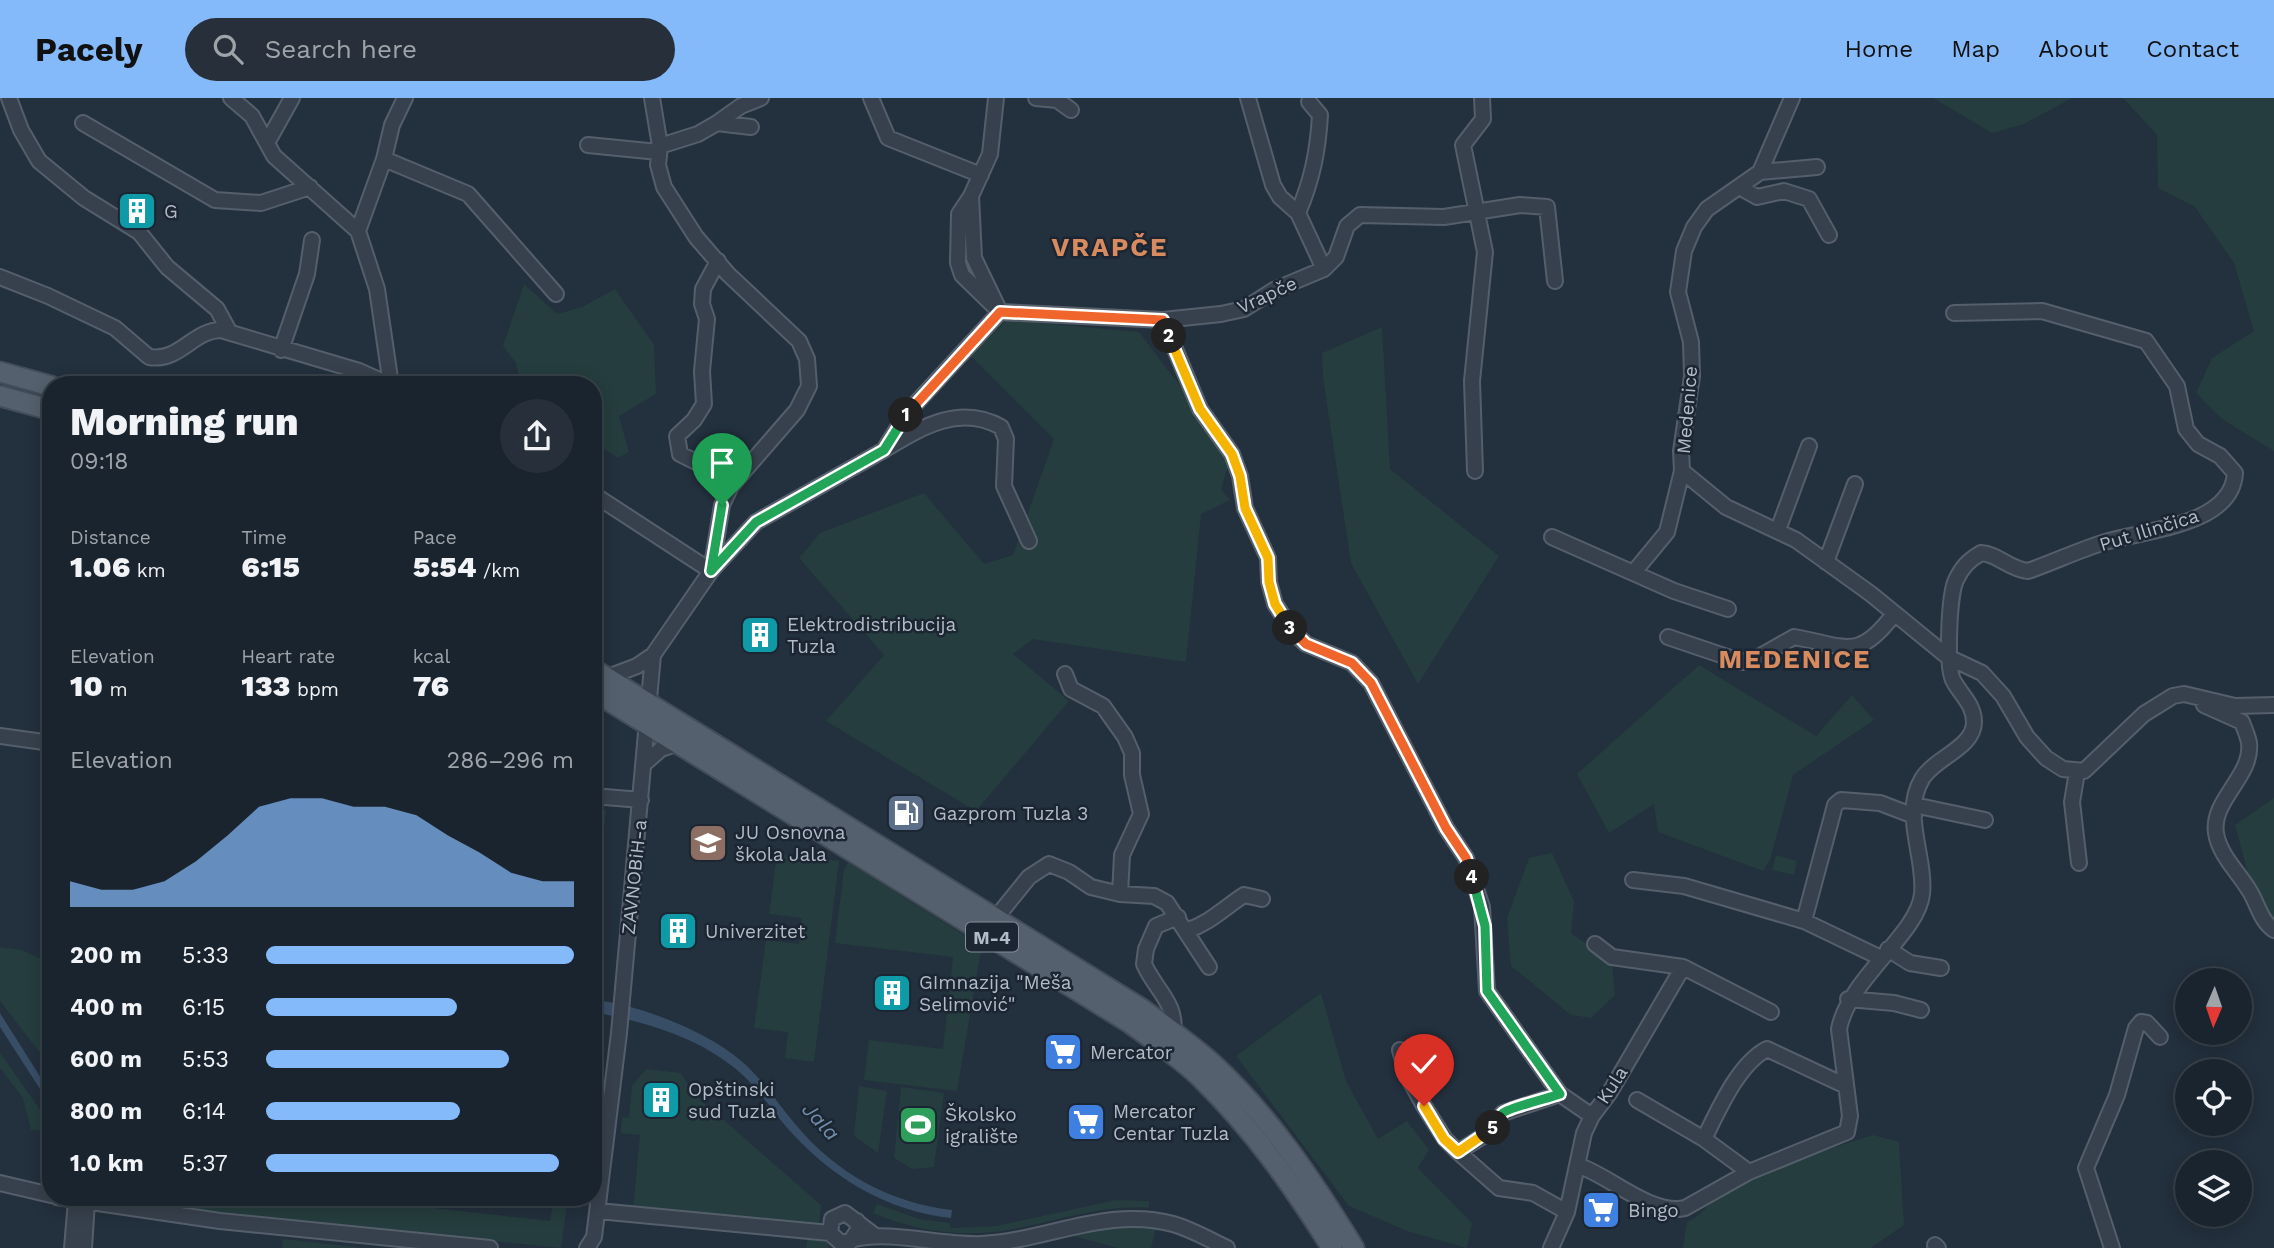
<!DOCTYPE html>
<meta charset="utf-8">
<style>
:root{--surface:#1a242e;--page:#27303a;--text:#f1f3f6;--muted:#9fa4aa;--line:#38414a;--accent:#85bafa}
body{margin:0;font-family:"Work Sans",sans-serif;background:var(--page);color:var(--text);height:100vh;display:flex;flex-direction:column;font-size:26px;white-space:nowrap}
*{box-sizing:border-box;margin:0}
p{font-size:23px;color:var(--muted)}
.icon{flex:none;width:38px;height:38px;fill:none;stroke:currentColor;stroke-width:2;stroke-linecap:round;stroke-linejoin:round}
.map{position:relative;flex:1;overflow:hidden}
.drawer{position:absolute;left:42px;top:278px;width:560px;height:830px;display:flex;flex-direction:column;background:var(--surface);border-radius:28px;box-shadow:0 4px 18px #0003,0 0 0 2px var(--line)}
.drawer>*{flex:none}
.needle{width:46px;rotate:182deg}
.buttons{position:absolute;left:2175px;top:870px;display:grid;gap:14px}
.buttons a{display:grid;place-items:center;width:77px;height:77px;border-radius:50%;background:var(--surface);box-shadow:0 4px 18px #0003,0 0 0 2px var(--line);font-size:35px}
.pin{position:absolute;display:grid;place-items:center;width:60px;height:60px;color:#fff;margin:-72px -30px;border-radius:50% 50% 50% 0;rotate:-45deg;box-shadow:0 0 7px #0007}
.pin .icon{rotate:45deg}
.km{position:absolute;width:35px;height:35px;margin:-18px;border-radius:50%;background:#222;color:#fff;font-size:19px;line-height:35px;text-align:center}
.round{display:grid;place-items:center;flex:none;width:74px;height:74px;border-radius:37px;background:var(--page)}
.headline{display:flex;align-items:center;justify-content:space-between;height:119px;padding:0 28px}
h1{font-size:38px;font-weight:800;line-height:52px}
.stats{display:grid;grid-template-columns:repeat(3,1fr);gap:10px;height:119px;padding:7px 28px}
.stats div{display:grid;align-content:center}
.stats b{font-size:30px;font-weight:800}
.stats small{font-size:19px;font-weight:400}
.stats p{font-size:19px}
.chart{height:196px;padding:14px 28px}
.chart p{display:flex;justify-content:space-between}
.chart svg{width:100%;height:126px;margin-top:7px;fill:var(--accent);opacity:.7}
ul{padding:0 28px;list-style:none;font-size:23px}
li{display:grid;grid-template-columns:112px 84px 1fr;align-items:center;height:52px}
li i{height:18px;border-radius:9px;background:var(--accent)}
header{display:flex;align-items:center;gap:42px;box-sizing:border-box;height:98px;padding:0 35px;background:var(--accent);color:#111}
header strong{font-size:33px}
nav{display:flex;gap:38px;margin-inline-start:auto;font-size:24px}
.search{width:490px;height:63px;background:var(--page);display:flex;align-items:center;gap:18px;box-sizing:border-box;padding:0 24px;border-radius:38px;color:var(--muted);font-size:26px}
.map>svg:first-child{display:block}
.green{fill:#253d3e}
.water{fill:#384e67}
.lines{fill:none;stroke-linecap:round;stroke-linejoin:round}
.minor-casing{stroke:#555f6b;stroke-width:18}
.major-casing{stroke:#434d59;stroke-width:23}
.minor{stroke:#37414d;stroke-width:14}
.major{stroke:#54606d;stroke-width:19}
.split-1-casing{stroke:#fff;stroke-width:14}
.split-2-casing{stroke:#fff;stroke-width:14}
.split-3-casing{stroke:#fff;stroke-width:14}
.split-4-casing{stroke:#fff;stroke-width:14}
.split-5-casing{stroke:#fff;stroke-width:14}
.split-6-casing{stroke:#fff;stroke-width:14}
.split-1{stroke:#22a559;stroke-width:9}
.split-2{stroke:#f0652b;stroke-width:9}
.split-3{stroke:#f5b400;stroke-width:9}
.split-4{stroke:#f0652b;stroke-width:9}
.split-5{stroke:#22a559;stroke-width:9}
.split-6{stroke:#f5b400;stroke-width:9}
.labels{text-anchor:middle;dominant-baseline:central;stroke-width:5;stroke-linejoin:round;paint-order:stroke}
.shield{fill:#1c2632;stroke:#858f9b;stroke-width:2}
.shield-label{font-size:18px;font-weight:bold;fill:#b2bcc8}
.poi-label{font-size:19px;fill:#b2bcc8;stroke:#1c2632;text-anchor:start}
.street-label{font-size:19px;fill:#b2bcc8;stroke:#1c2632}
.water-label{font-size:21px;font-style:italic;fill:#718fac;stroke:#1c2632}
.district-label{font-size:26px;font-weight:bold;letter-spacing:2px;fill:#d78b5f;stroke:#1c2632}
</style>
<header>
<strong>Pacely</strong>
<div class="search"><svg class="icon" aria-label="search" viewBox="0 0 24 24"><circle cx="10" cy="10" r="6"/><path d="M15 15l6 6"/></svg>Search here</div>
<nav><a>Home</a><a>Map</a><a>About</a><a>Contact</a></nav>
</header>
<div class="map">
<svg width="2274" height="1150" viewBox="0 0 2274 1150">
<rect width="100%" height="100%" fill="#23303d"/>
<!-- green -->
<path class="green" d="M1933 0H2072L2024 26 1992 35Z
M2123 0H2274V353L2222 321 2196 295 2212 260 2254 233 2234 165 2195 109 2158 90 2157 37Z
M524 186 557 216 582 209 615 191 654 247 656 296 619 318 629 354 618 360 593 344V287H521L516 265 503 248Z
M1007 222 1139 234 1232 356 1221 391 1230 402 1201 416 1186 564 1033 541 1013 556 1069 603 976 713 826 623 884 557 799 460 820 435 924 395 984 466 1013 457 1054 341 971 258Z
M1382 229 1390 371 1499 458 1418 586 1351 465 1323 280 1322 255Z
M1699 567 1816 638 1852 597 1874 622 1793 677 1770 762 1763 773 1658 734 1654 706 1609 735 1577 676Z
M2274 700V824H2271L2248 776 2235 727Z
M593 710 606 712 593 858Z
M1552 755 1574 803 1571 835 1612 864 1615 897 1591 920 1571 917 1511 868 1507 820 1529 760Z
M777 756 839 763 814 964 785 960 788 934 754 930 766 842 799 846 802 820 769 816Z
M1776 757 1797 763 1794 777 1772 772Z
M848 764 985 850 980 858 957 993 864 982 869 942 943 951 953 859 835 845 844 772Z
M0 849 21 852 51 865V969L0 903Z
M1321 895 1346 983 1378 1041 1407 1023 1429 1052 1418 1070 1472 1125 1467 1150 1407 1133 1349 1108 1236 958Z
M0 955 51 1027V1033L31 1032 23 1000 0 970Z
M646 971 681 975 694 996 821 1107 819 1129 633 1112 640 1037 621 1035 622 1019 629 1020 632 988Z
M859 988 887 993 878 1055 854 1038Z
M901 989 944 995 934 1069 912 1071 894 1060Z
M1873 1037 1899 1044 1904 1127 1871 1150H1683L1687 1124C1702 1118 1707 1105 1721 1098 1770 1072 1820 1053 1873 1037Z
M134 1099 203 1108 241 1099H389V1105L550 1123 554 1099H568L561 1150 133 1106Z
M1116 1102 1149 1103V1110C1089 1106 1041 1131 983 1135 945 1137 908 1130 873 1115L877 1106 919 1121 950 1125V1130L996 1128Z
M1109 1129 1156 1130 1151 1150H1118L1066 1136Z
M808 1138 827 1142 829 1150H806Z
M283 1141 364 1150H282Z"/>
<!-- water -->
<path class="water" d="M593 902C636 905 708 934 740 962 762 980 778 1006 796 1027 836 1075 890 1105 952 1112L951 1120C887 1113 832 1080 789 1032 770 1010 753 982 728 965 689 936 640 923 593 914Z
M0 915 51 996V1008L0 929Z"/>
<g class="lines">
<!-- minor casing -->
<g class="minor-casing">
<path id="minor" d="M9 0 21 32 39 63 84 100 139 134 167 169 217 211 229 233
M231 0 252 18 274 58 358 133
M871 0 888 40 981 77
M1036 0 1057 2 1071 12
M1248 0 1273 87 1280 99 1298 115 1324 171
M1792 0 1760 74 1707 111 1694 129 1684 153 1678 194 1691 244 1692 278 1681 353 1682 373 1726 409 1796 442 1871 496 1948 559 1982 575 2003 598 2027 639 2046 660 2063 671 2084 673 2144 616 2173 598 2184 596 2235 608 2274 607
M83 25 215 102 261 105 310 89
M717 25 741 8 761 0
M268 43 292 0
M588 47 658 54
M660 48 698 36 717 25 751 29
M384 61 468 96 556 196
M1760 74 1817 69
M1741 90 1757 99 1784 93 1809 101 1829 137
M971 98 974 160 1000 214 1163 222 1221 216 1244 211 1274 192 1324 171 1336 159 1347 128 1360 117 1444 119 1520 107 1547 109 1555 183
M1298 115C1312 82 1318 53 1320 17L1309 4
M718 163 703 191 702 206 707 221 702 273 704 306 694 322 677 338 680 356 716 374 731 388
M0 179 48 198 115 230 149 259C180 264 193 232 221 232L359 273 390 287
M1163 222 1200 311 1232 356 1240 378 1245 410 1268 460 1269 484 1275 506 1294 535 1306 546 1352 565 1371 585 1446 730 1466 760 1482 809 1487 893 1560 996 1592 1018
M281 252 307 176 312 142
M391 287 377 191 358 133 384 61 392 27 405 0
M887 350C922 329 960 306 1001 329L1006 341 1004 388 1029 443
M1475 373 1472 283 1485 154 1463 47 1483 21 1482 0
M593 396 711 473 756 424 884 352 907 315 1000 214 962 177 958 165 959 116 971 98 990 56 996 0
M1778 432 1809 348
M1552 439 1674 493 1728 511
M1826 464 1855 386
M1634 474 1667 434 1682 373
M1668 539 1742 564 1757 560 1794 539C1846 548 1858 564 1894 516
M608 579 637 568 653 557
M2204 607 2242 624C2244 630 2248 638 2249 645 2253 678 2211 702 2216 735 2219 756 2238 774 2249 792 2258 806 2260 822 2274 832
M0 638 51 645
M645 665 661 651 676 646
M2077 674 2072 704 2079 765
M593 698 641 702
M1914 707 1985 722
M1633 782 1684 788 1804 823 1881 860
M1120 796 1154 798 1167 805 1209 869
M995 821 1029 779 1049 766 1069 774 1091 789 1120 796 1122 757 1141 716 1132 677V655L1125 639 1103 608 1071 591 1065 576
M1804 823 1835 707 1841 702 1880 705 1914 718
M1186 833C1210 825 1224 810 1244 797L1262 801
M1595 846 1612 859 1683 869
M1888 851 1910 865 1941 870
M1848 901 1894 905 1921 912
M1173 935C1178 906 1154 890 1144 866L1146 851 1156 828 1178 819
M1400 952 1407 977 1424 1008 1445 1041 1458 1054 1499 1090 1533 1095 1567 1114
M1637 1002 1704 1041
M1458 1054 1491 1033 1503 1015 1560 996
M1577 1067C1609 1077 1651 1118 1685 1110L1749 1074 1847 1034 1850 1018 1839 931C1849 880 1918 836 1922 796 1926 759 1901 716 1922 681 1934 660 1974 650 1974 624 1974 606 1960 596 1953 582 1946 567 1949 496 1956 482 1962 469 1969 462 1981 455 1998 456 2009 471 2028 473 2054 464 2079 452 2105 444 2144 432 2232 428 2235 375L2220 358 2198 346 2186 331 2177 288 2146 243 2042 213 1954 215
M1749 1074 1704 1041C1718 1013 1738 966 1767 951L1846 988
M0 1085 51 1097
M57 1099 220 1123 490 1150
M598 1113 830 1135
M857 1123 858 1132 850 1144H840L830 1135 832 1121 845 1115 874 1137
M854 1141C892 1132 941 1148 982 1146 1046 1143 1108 1108 1173 1126 1191 1131 1210 1142 1227 1150
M1935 1147 1938 1150
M72 1150 76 1103
M84 1150 87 1104
M587 1150 594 1139 619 935 653 557 711 473 722 407 731 388 797 312 809 288 807 261 799 243 728 176 696 139 664 89 658 67 660 48 652 0
M1551 1150 1567 1114 1584 1035 1592 1018 1610 994 1683 869 1771 914
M2112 1150 2086 1070 2117 997 2136 930 2141 924 2147 925 2160 939"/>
</g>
<!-- major casing -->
<g class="major-casing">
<path id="major" d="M0 274 51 288
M0 298 51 312
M593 571 1142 911C1166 929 1192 947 1214 967 1271 1020 1314 1085 1354 1150
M593 593 1130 925C1154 943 1181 960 1202 981 1254 1032 1293 1088 1332 1150"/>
</g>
<!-- minor -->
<use href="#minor" class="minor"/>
<!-- major -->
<use href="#major" class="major"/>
</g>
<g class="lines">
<!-- split-1 casing -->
<g class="split-1-casing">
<path id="split-1" d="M722 407 711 473 756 424 884 352 906 317"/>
</g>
<!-- split-2 casing -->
<g class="split-2-casing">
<path id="split-2" d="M906 317 1000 214 1163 222 1169 238"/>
</g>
<!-- split-3 casing -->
<g class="split-3-casing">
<path id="split-3" d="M1169 238 1200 311 1232 356 1240 378 1245 410 1268 460 1269 484 1275 506 1290 530"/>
</g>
<!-- split-4 casing -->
<g class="split-4-casing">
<path id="split-4" d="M1290 530 1306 546 1352 565 1371 585 1446 730 1466 760 1472 779"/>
</g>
<!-- split-5 casing -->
<g class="split-5-casing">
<path id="split-5" d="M1472 779 1485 828 1487 893 1560 996C1549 1000 1508 1010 1503 1015 1499 1018 1496 1026 1493 1030"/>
</g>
<!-- split-6 casing -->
<g class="split-6-casing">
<path id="split-6" d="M1424 1008 1444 1041 1458 1054 1493 1030"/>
</g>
<!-- split-1 -->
<use href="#split-1" class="split-1"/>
<!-- split-2 -->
<use href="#split-2" class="split-2"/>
<!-- split-3 -->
<use href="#split-3" class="split-3"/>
<!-- split-4 -->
<use href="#split-4" class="split-4"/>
<!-- split-5 -->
<use href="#split-5" class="split-5"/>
<!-- split-6 -->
<use href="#split-6" class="split-6"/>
</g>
<!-- icons -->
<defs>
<g id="building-square" transform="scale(2.0125)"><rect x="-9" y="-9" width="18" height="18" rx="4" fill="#0f9aa8" stroke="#1c2632"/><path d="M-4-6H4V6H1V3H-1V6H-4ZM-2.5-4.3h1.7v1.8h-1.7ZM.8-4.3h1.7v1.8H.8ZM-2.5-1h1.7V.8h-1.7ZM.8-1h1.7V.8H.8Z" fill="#fff"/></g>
<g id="fuel-square" transform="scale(2.0125)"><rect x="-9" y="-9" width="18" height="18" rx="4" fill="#5c6f8a" stroke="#1c2632"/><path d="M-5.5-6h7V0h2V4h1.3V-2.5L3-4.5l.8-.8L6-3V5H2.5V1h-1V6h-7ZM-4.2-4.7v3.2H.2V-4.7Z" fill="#fff"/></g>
<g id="school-square" transform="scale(2.0125)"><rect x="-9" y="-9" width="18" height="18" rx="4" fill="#8d6e63" stroke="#1c2632"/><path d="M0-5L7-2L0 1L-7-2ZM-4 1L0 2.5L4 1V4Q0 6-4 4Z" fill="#fff"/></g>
<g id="supermarket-square" transform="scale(2.0125)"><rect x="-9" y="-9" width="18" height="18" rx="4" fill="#3f7fe0" stroke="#1c2632"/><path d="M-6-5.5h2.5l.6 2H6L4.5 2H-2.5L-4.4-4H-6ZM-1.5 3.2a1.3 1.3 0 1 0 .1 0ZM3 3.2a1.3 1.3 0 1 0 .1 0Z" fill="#fff"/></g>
<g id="stadium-square" transform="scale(2.0125)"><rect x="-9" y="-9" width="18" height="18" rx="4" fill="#2e9e5b" stroke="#1c2632"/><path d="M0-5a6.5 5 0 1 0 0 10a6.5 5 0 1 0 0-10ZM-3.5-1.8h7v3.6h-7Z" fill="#fff"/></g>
</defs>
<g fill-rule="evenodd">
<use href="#building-square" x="137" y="113"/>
<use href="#building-square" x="760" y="537"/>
<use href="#fuel-square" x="906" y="715"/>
<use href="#school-square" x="708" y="745"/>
<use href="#building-square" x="678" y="833"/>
<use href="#building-square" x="892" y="895"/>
<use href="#supermarket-square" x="1063" y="954"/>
<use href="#building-square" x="661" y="1002"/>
<use href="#supermarket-square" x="1086" y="1024"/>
<use href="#stadium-square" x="918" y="1027"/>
<use href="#supermarket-square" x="1601" y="1112"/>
</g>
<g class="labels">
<!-- shield labels -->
<rect class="shield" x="966" y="824.5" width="52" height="29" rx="5"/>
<g class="shield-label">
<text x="992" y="839">M-4</text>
</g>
<!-- poi labels -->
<g class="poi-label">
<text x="164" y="113">G</text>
<text x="787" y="526">Elektrodistribucija<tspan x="787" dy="22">Tuzla</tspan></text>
<text x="933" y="715">Gazprom Tuzla 3</text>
<text x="735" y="734">JU Osnovna<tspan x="735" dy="22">škola Jala</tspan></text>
<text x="705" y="833">Univerzitet</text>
<text x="919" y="884">GImnazija "Meša<tspan x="919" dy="22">Selimović"</tspan></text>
<text x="1090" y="954">Mercator</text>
<text x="688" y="991">Opštinski<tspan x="688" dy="22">sud Tuzla</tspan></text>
<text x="1113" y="1013">Mercator<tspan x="1113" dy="22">Centar Tuzla</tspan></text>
<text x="945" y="1016">Školsko<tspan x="945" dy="22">igralište</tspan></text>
<text x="1628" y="1112">Bingo</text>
</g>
<!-- street labels -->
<g class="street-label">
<text transform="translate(1267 197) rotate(-25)">Vrapče</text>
<text transform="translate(1687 312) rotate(-85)">Medenice</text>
<text transform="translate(2149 432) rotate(-17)">Put Ilinčica</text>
<text transform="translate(634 779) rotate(-84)">ZAVNOBiH-a</text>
<text transform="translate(1612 987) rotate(-57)">Kula</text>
</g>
<!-- water labels -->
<g class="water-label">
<text transform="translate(821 1023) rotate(47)">Jala</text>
</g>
<!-- district labels -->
<g class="district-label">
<text x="1110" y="149">VRAPČE</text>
<text x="1795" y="561">MEDENICE</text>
</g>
</g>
</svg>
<div class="buttons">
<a><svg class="needle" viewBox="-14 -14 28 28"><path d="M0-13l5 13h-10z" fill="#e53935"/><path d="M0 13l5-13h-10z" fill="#9fa4aa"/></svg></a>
<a><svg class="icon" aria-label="locate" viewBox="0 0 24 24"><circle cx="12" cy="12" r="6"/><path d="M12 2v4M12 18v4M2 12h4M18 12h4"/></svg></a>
<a><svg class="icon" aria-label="layers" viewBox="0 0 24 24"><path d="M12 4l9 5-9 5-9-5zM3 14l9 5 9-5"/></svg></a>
</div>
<div class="pin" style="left:722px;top:407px;background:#1e9e55"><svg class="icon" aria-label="arrive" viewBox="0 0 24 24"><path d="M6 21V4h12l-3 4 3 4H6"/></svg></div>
<div class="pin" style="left:1424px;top:1008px;background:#d93025"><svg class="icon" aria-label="check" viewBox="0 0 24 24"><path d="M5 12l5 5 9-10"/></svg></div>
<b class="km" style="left:906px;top:317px">1</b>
<b class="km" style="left:1169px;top:238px">2</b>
<b class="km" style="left:1290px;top:530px">3</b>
<b class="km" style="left:1472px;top:779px">4</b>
<b class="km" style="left:1493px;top:1030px">5</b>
<section class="drawer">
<div class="headline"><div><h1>Morning run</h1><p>09:18</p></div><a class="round"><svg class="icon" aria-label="share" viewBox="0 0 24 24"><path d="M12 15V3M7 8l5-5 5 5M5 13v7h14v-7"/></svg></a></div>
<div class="stats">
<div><p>Distance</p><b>1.06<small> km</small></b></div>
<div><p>Time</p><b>6:15</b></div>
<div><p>Pace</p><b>5:54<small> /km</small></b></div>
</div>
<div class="stats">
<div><p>Elevation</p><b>10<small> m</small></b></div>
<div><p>Heart rate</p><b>133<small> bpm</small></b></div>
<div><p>kcal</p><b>76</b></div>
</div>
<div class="chart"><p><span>Elevation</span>286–296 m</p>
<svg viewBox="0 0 160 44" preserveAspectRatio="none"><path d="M0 44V35L10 38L20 38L30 35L40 28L50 19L60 9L70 6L80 6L90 9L100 9L110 12L120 19L130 25L140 32L150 35L160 35V44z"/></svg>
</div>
<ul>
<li><b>200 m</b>5:33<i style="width:100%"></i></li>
<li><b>400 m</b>6:15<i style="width:62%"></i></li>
<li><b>600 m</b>5:53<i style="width:79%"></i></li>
<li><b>800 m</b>6:14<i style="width:63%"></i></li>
<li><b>1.0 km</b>5:37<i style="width:95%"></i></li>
</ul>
</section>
</div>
